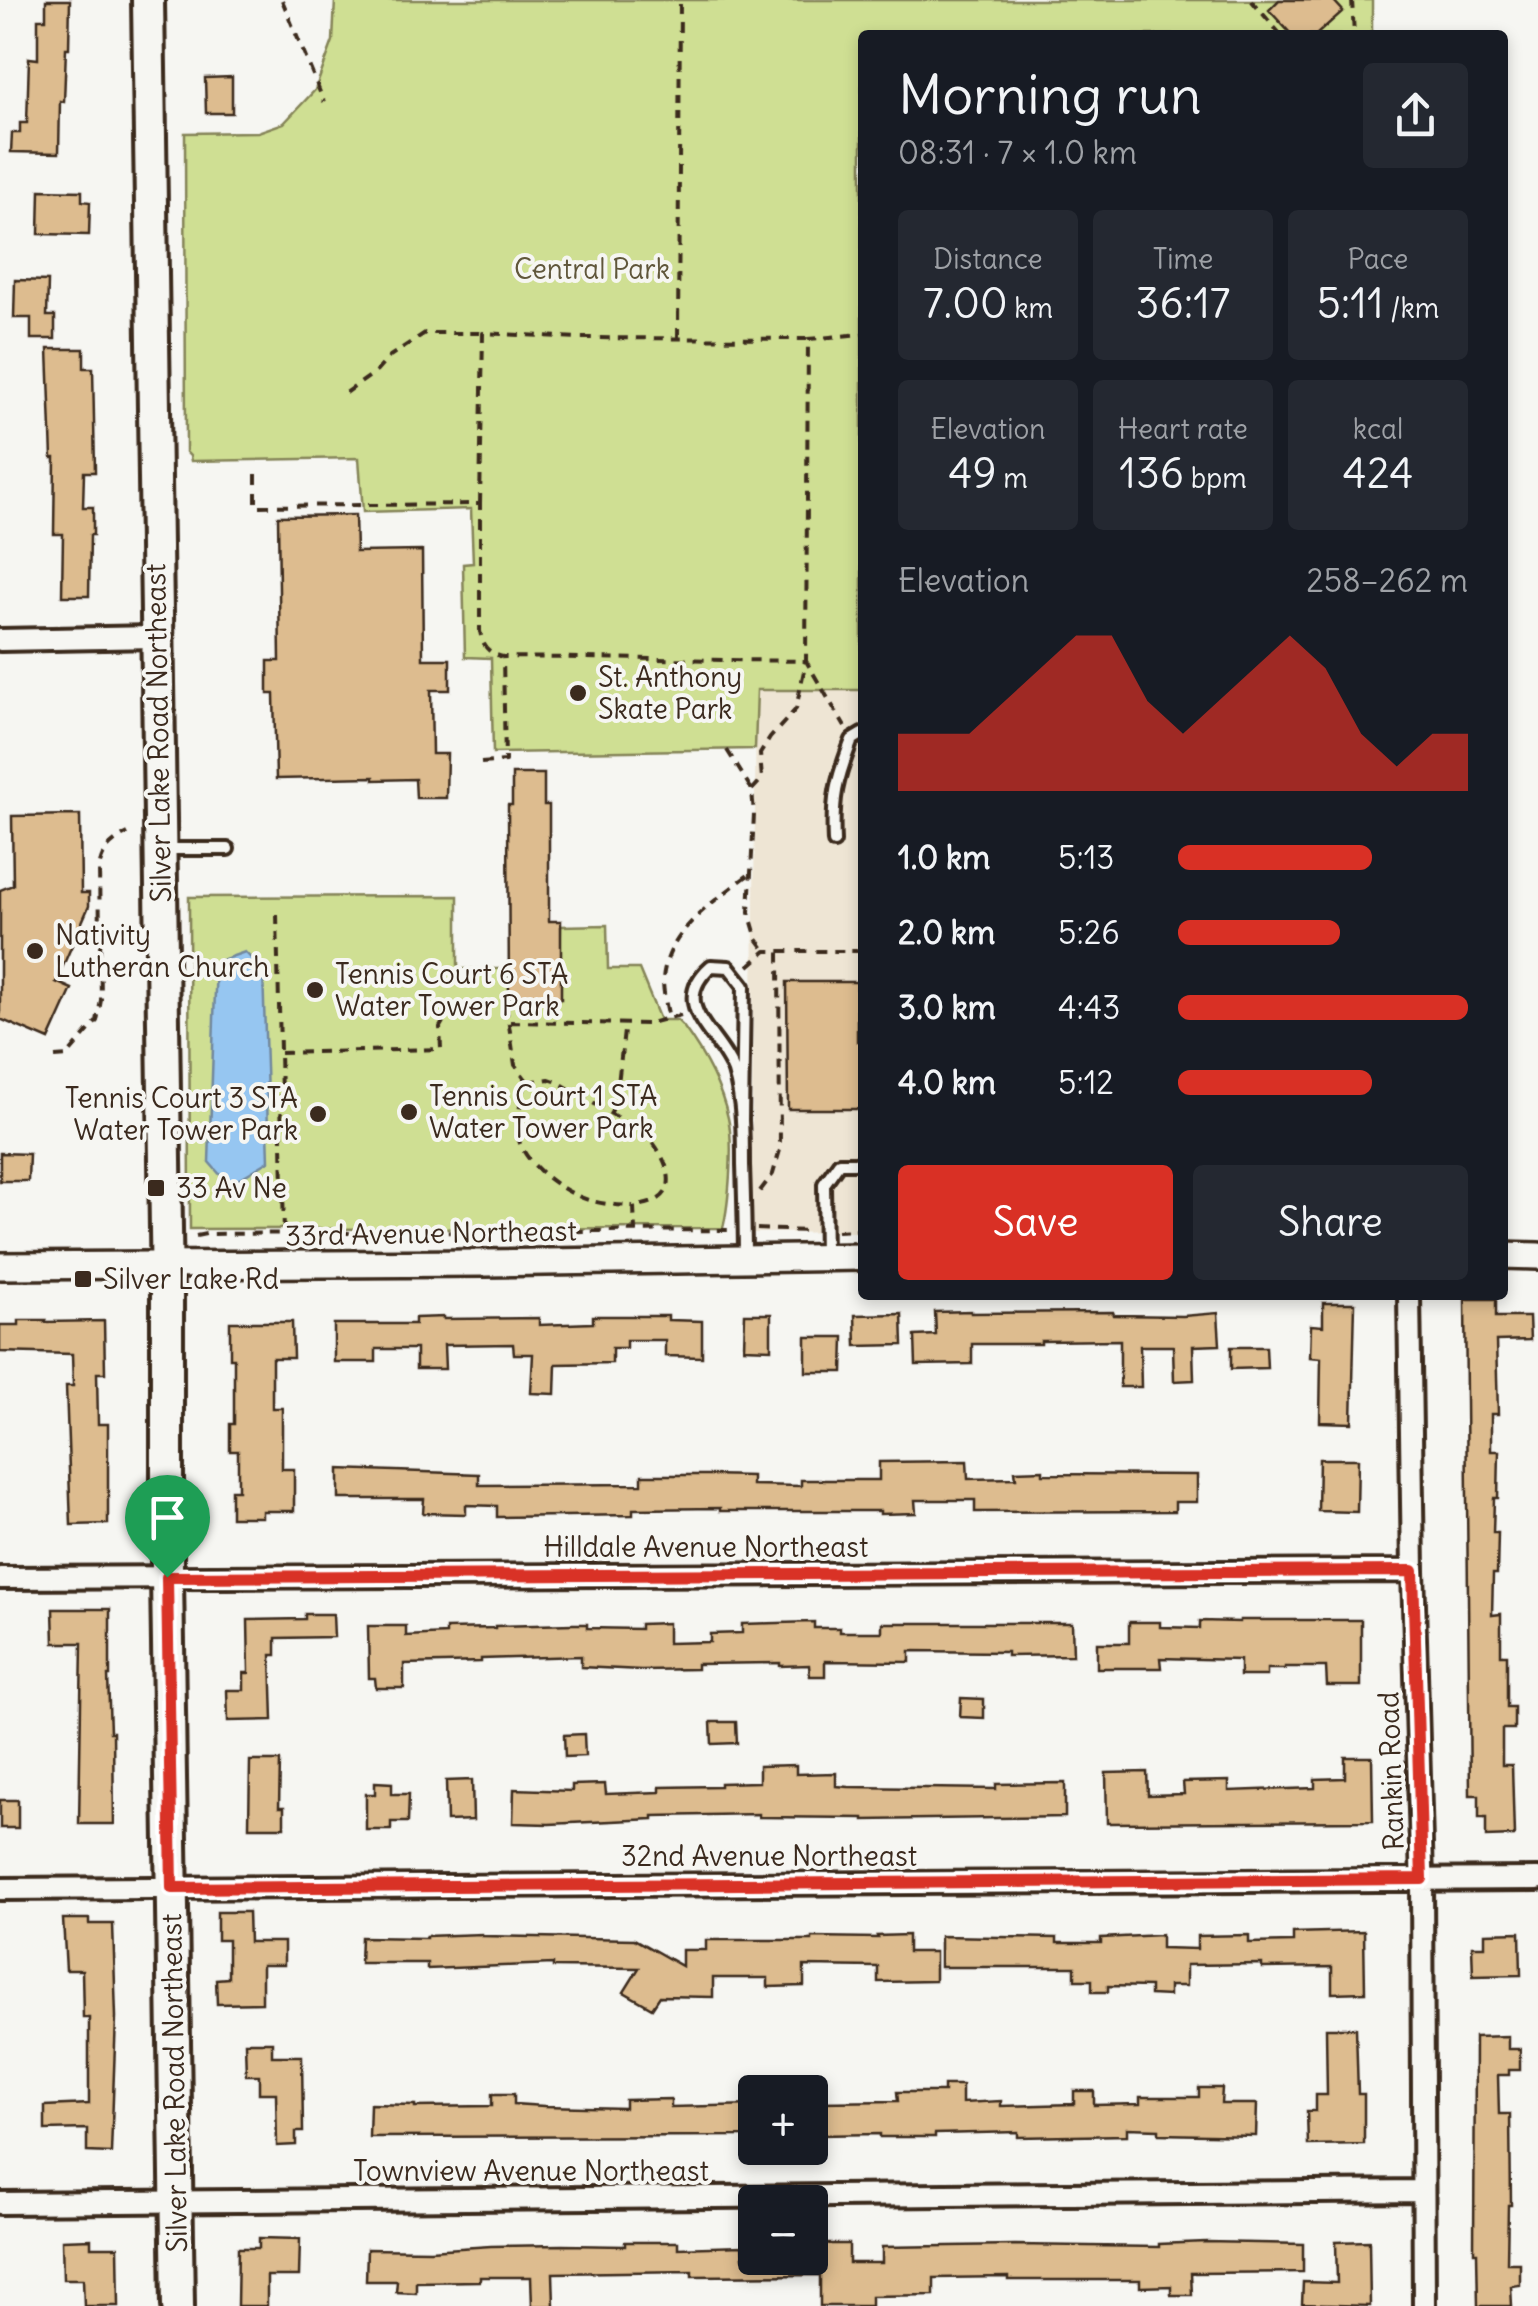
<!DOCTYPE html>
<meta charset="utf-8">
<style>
:root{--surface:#171b24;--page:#242831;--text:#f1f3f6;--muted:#9ea1a6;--accent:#d93025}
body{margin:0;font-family:Delius,sans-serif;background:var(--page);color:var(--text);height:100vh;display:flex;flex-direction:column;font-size:38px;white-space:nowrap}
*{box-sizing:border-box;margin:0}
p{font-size:32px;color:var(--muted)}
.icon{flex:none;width:55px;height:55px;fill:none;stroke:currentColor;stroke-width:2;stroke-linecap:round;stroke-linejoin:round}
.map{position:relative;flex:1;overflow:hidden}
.side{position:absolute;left:858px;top:30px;width:650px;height:1270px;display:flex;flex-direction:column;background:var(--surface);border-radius:10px;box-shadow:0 5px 15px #0003}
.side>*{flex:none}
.controls{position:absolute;left:738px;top:2075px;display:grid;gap:20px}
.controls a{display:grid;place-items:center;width:90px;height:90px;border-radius:10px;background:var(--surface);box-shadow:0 5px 15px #0003;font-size:50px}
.pin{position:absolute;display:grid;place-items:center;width:85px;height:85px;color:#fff;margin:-102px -42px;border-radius:50% 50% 50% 0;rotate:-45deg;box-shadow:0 0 10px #0007}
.pin .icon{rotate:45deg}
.round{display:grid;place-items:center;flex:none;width:105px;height:105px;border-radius:10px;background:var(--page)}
.head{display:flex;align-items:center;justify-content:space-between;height:170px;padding:0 40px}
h1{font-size:55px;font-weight:600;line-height:75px}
.stats{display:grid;grid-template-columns:repeat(3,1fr);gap:15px;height:170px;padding:10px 40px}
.stats div{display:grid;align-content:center;border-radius:10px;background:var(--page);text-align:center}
.stats b{font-size:42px;font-weight:600}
.stats small{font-size:28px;font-weight:400}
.stats p{font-size:28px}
.chart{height:280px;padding:20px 40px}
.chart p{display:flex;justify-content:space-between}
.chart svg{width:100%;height:180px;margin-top:10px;fill:var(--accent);opacity:.7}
.cta{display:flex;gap:20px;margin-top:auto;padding:20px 40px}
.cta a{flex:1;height:115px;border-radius:10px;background:var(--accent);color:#fff;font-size:40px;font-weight:600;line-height:115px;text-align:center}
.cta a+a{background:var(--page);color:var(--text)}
ul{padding:0 40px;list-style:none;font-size:32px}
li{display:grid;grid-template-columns:160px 120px 1fr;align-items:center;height:75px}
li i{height:25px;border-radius:12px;background:var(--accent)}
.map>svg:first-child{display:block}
.built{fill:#eee5d4}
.green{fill:#cfdf93;stroke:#858458;stroke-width:2.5}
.water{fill:#96c6f1;stroke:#72889d;stroke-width:2.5}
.building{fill:#ddbc8f;stroke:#3b2a1e;stroke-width:2.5}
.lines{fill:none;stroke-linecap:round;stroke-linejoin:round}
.service-casing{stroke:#3b2a1e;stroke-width:18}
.minor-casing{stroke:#3b2a1e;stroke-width:28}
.tertiary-casing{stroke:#3b2a1e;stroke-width:32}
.secondary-casing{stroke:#3b2a1e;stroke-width:38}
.path{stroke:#3b2a1e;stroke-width:4;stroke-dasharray:10 8;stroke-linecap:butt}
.service{stroke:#f6f6f2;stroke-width:10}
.minor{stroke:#f6f6f2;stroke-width:20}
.tertiary{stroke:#f6f6f2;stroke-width:25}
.secondary{stroke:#f6f6f2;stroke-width:30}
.route-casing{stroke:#fff;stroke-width:20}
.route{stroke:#d93025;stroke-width:12}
.poi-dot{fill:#3b2a1e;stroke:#f6f6f2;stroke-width:4}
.labels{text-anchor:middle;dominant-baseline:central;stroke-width:8;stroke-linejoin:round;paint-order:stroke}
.park-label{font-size:28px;fill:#60573b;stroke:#f6f6f2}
.poi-label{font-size:28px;fill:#3b2a1e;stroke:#f6f6f2;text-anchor:start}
.street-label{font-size:28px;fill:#3b2a1e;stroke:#f6f6f2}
</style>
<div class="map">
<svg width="1538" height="2306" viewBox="0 0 1538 2306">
<rect width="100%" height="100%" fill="#f6f6f2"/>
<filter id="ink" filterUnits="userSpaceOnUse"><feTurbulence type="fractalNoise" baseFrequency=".01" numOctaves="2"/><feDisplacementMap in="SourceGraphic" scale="20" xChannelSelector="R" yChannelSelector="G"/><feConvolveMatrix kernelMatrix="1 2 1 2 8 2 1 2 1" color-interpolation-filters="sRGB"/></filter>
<g filter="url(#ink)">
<!-- built -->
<path class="built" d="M756 690H862V1232L751 1233Z"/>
<!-- green -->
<path class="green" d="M335 0H1372V35H862V690H757L755 749 493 753 491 658 465 657 463 564 473 563 471 509 363 512 359 458 191 461 190 456 186 452 185 133 258 132 284 123 315 90 333 41Z
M458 896V969H560L561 926 607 925 608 969H639L660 1020H677L683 1026C702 1052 721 1086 728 1118 734 1143 729 1204 723 1228L190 1229 189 897Z"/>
<!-- water -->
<path class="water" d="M245 952 263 971 269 1161 229 1185 209 1162 216 962Z"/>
<!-- building -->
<path class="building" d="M46 0H70L69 48H66L64 102 60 101 59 153 11 152 12 133H20V123H27L29 58 38 59V19H46Z
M1279 0H1333L1343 11 1316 35H1292L1269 10Z
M232 77V113H206L205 78Z
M40 190 82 191V201L90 202 89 235 39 234Z
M15 280 48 281 47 316H55V339H31V318H14Z
M48 349H84V368H93L95 472H84L83 507H93V535H90L89 596H62L63 534H54L55 458H52Z
M355 515 356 552 422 551 423 659H450V690H431L432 754H447L446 798H416L415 779 374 780V777L276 779 274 694H268V661H280L278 516Z
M512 774H544V805H549V921H561V999H509L508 805H512Z
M80 815 81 893H89V906L56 982 72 989 49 1040 0 1019V890L13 885 12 816Z
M787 982H857V1041H862V1109H788Z
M0 1153 29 1154 28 1181H0Z
M1465 1299H1496V1317H1529L1530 1340 1496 1341 1498 1414H1491V1451H1499L1498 1498H1494L1493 1533H1498L1497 1574H1493L1492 1615 1501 1614V1655H1507V1707H1514V1729H1502V1765H1512L1514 1836 1486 1837V1818H1479V1795H1470Z
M1323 1303H1355L1352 1423 1320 1422 1321 1358 1310 1357 1311 1325 1323 1326Z
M971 1311V1313L1113 1312 1114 1315 1183 1316 1218 1313 1220 1345 1193 1346 1194 1380 1174 1381 1173 1346H1140L1141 1387H1120V1340L1041 1341V1344H972V1364L916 1365 915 1336 936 1335 935 1312Z
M745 1314H771V1349L744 1348Z
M902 1314 903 1345 856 1346 855 1315Z
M593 1316H668V1320L702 1321V1357L665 1356V1340H626V1348H612V1363L556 1364 555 1394 531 1393 533 1354H514L513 1344 444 1345 445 1369H416V1349H376V1362H334V1324H415V1318L444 1317V1319L539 1318V1325L593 1323Z
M19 1320H46L45 1322 104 1321 105 1373H97L98 1424H108V1524L71 1525 66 1386H73L72 1354 0 1352V1325H19Z
M230 1322H292L293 1358H272V1408H282V1469H294V1511H262V1517H231V1490H238V1451H230V1424H234V1358H230Z
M806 1337H844L843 1372H806Z
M1231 1347H1266L1267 1368 1231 1369Z
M1319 1459H1358L1357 1512 1318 1511Z
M967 1461 968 1479 1016 1478 1015 1471 1043 1470V1474L1197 1475V1502H1175V1511L975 1512V1500H915L916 1513 880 1514V1511H720V1508L633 1509V1515L497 1517V1506L466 1505V1514L423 1513 424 1499H339V1469L479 1474V1485L642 1484V1475H708L752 1476V1485L801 1486V1480H879V1462Z
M53 1609H110V1676H108L110 1732H113L114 1824H79L82 1643H54Z
M305 1614H333L334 1637 276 1638V1655H271L273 1720 228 1721 227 1690H244V1673H249L248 1620 305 1619Z
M1240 1620H1361V1686H1327L1326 1667H1285V1669H1267V1676H1240V1660L1160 1658 1161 1668H1097V1643H1129V1622H1160V1627L1200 1628V1621L1240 1622Z
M814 1622V1628H840V1632H882V1623H1072L1073 1655 1007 1656V1652L910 1651V1662L825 1661V1676H810L809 1665 780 1666V1663L697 1664V1669L641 1670 581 1667V1656L481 1659V1662L404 1664V1688H376L375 1678H369L368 1626H406V1636L446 1634V1629L495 1628V1626L573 1624H587V1628L640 1629V1624L668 1623V1643L710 1642V1634L742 1633V1624Z
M961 1698 984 1699V1718L960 1717Z
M711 1722H736L737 1743 712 1744Z
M584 1734 585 1756 565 1757 564 1735Z
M1345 1757H1372L1373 1821 1107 1823 1106 1773 1147 1772 1148 1795 1184 1794 1183 1782 1229 1781V1791L1315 1788V1779L1345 1778Z
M250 1761H280L279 1807H284V1827H249Z
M796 1765V1774L836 1773V1786L849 1787 996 1789V1784L1065 1783V1817L864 1820V1818L759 1817V1814L653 1816V1819L549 1824 513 1823 514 1789 572 1791V1785L605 1784 606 1794 660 1792V1787L720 1786V1783L759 1782V1766Z
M472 1780 473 1820 447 1821 446 1781Z
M375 1782 392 1783V1794H409L408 1822H391V1830H366V1794H375Z
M0 1800H18V1828H0Z
M217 1912H248L249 1942H284V1965H262V2003L217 2004 216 1979 228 1978V1940H217Z
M63 1919H89V1924H113L116 2017 111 2153 87 2152V2129L45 2130V2106L89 2104V2018H83L82 1970H66Z
M1364 1931 1365 1992 1332 1993V1967L1262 1968V1964L1186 1965V1986H1169V1996L1150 1995V1987L1108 1986V1992H1092V1980H1075V1967H940V1936L1057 1938V1943H1101V1938L1161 1935V1948L1197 1949V1936L1249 1935V1943L1293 1942V1933Z
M1520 1932 1521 1975 1473 1976 1472 1946H1485V1933Z
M482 1934V1936L634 1939 682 1966V1950H706V1940H812V1937L878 1938 877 1936 908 1935V1952H935V1981L878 1982V1967L804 1966V1986L768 1987V1978H713V1997L660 1996 652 2008 624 1992 639 1968 553 1967V1964L427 1969V1963H360L361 1937 426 1938V1936Z
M1326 2028H1356L1358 2094H1364V2144L1308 2145 1307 2111H1316V2095H1327Z
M1508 2036V2049H1520V2070H1509V2075H1498L1499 2114H1510L1511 2205H1508L1507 2263H1520V2285L1511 2286 1512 2306H1478L1477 2252H1474L1475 2037Z
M245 2042H272V2056H302L303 2132H296V2145L277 2146 276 2093H259V2075H246Z
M944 2085H962V2103L1001 2101V2106L1074 2104V2091H1094V2105L1140 2104V2097H1199V2088H1222L1221 2104H1257L1256 2136 1159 2134V2129L1127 2128V2135L1018 2137V2132L935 2134V2137H880V2134L818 2135V2102L898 2101 897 2092H944Z
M492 2094H514V2104L544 2106 625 2108V2100L671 2099V2107L755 2105V2136L369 2137 370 2104 415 2105V2107L492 2106Z
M259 2238 300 2239 299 2276H267V2306H237L238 2248H259Z
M91 2239V2247H118L119 2306H84L83 2279H63L62 2240Z
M1369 2241 1370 2306 1302 2304 1303 2282 1337 2283 1336 2242Z
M625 2242H678V2248L742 2246 743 2258H820V2244H849V2263H882V2247L1015 2245 1159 2247V2244L1206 2242 1303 2244V2272L1191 2273 1192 2295H1171V2286L1140 2287V2280H1008V2277L934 2278V2295L871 2296V2306H820V2275L692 2276V2271L553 2273 554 2306H532L531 2277H480V2281L416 2282V2293L396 2292 397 2281H366L367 2249 430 2250 491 2246 562 2245 625 2246Z"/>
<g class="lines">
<!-- service casing -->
<g class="service-casing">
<path id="service" d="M834 842C832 798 836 781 852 740L862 734
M166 849H228
M742 1120 744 986 729 967 711 966C666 1006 721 1034 734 1072 743 1102 743 1135 743 1165 744 1196 745 1227 745 1259
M825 1257 824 1184 839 1163H862"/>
</g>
<!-- minor casing -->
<g class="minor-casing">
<path id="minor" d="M0 640 155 637
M1409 1295 1413 1571 1422 1879 1424 2306
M0 1578 1413 1571
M0 1889 1538 1879
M0 2203 1423 2191"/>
</g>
<!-- tertiary casing -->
<g class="tertiary-casing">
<path id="tertiary" d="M1502 1255 1538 1256
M0 1266 485 1263 862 1257"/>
</g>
<!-- secondary casing -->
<g class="secondary-casing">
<path id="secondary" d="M148 0 167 1296V1577L178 2306"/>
</g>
<!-- path -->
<path class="path" d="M282 0 324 102
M1251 0 1281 35
M1352 0 1354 35
M678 338 680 0
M346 393 377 371 390 356 425 333H483
M256 474V506L480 504V631C483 647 488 653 503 657L806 661 845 727
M480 504 483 333 580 338 807 339
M727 750 752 790 754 814 749 912 757 939 766 951
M481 763 505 761 503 657
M752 790 762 779 760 754 770 738 796 709 806 661 808 339 862 334
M277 914 284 1234
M749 966 766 951H862
M506 1005 515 1065 528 1082
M681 1015 669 1018C666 1005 663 992 663 979 667 930 716 900 751 873
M510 1022 647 1024 669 1018
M280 1053 441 1049 440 1027 443 1022 453 1020
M55 1057 67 1056 97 1021 101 1000 99 868C103 849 111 842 128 833
M528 1082 549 1079 558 1082 648 1136C671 1164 685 1202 634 1206L635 1231
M528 1082C521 1091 521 1101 519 1112 518 1119 517 1128 518 1136 522 1161 555 1186 578 1196 595 1204 615 1205 633 1206
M611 1113 617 1093 625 1022
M760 1191 773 1174 780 1150 779 951
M757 1229 808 1231
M837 1231 862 1230
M196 1236 206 1234 728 1230"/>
<!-- service -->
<use href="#service" class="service"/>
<!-- minor -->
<use href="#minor" class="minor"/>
<!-- tertiary -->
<use href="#tertiary" class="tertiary"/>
<!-- secondary -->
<use href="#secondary" class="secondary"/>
</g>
</g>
<g class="lines" filter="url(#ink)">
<!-- route casing -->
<g class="route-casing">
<path id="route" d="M1413 1571 1422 1879 172 1888 167 1577Z"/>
</g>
<!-- route -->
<use href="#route" class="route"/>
</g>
<!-- markers -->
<g class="poi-dot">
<circle cx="578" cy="693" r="10"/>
<circle cx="35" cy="951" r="10"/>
<circle cx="315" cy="990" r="10"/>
<circle cx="409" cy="1112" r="10"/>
<circle cx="318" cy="1114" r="10"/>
<rect x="146" y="1178" width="20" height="20" rx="5"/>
<rect x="73" y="1269" width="20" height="20" rx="5"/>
</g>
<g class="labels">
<!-- park labels -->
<g class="park-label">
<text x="592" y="269">Central Park</text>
</g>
<!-- poi labels -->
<g class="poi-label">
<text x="598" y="677">St. Anthony<tspan x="598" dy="32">Skate Park</tspan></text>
<text x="55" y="935">Nativity<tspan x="55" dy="32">Lutheran Church</tspan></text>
<text x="335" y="974">Tennis Court 6 STA<tspan x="335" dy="32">Water Tower Park</tspan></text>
<text x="429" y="1096">Tennis Court 1 STA<tspan x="429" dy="32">Water Tower Park</tspan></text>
<text x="298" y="1098" text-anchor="end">Tennis Court 3 STA<tspan x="298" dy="32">Water Tower Park</tspan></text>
<text x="176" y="1188">33 Av Ne</text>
<text x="103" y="1279">Silver Lake Rd</text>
</g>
<!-- street labels -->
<g class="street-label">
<text transform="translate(158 733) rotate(-91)">Silver Lake Road Northeast</text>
<text transform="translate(431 1233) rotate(-1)">33rd Avenue Northeast</text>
<text x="706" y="1547">Hilldale Avenue Northeast</text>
<text transform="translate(1391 1771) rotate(-92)">Rankin Road</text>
<text x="769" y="1856">32nd Avenue Northeast</text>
<text transform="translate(174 2083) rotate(-91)">Silver Lake Road Northeast</text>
<text x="531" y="2171">Townview Avenue Northeast</text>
</g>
</g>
</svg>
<div class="controls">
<a>+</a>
<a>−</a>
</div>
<div class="pin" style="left:167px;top:1577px;background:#1e9e55"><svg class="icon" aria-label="arrive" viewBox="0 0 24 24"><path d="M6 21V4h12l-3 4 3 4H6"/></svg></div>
<section class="side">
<div class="head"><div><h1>Morning run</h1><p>08:31 · 7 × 1.0 km</p></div><a class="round"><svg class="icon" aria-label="share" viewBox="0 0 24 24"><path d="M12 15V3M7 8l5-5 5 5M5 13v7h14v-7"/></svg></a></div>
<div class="stats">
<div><p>Distance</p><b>7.00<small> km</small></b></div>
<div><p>Time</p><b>36:17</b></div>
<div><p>Pace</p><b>5:11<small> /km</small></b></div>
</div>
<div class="stats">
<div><p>Elevation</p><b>49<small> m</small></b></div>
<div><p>Heart rate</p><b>136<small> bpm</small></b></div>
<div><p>kcal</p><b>424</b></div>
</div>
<div class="chart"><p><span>Elevation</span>258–262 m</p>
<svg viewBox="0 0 160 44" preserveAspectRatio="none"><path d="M0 44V30L10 30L20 30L30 22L40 14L50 6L60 6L70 22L80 30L90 22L100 14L110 6L120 14L130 30L140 38L150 30L160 30V44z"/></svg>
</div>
<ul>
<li><b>1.0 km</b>5:13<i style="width:67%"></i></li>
<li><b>2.0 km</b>5:26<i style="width:56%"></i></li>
<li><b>3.0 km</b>4:43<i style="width:100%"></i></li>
<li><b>4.0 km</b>5:12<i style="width:67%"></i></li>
</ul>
<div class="cta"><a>Save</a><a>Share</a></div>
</section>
</div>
